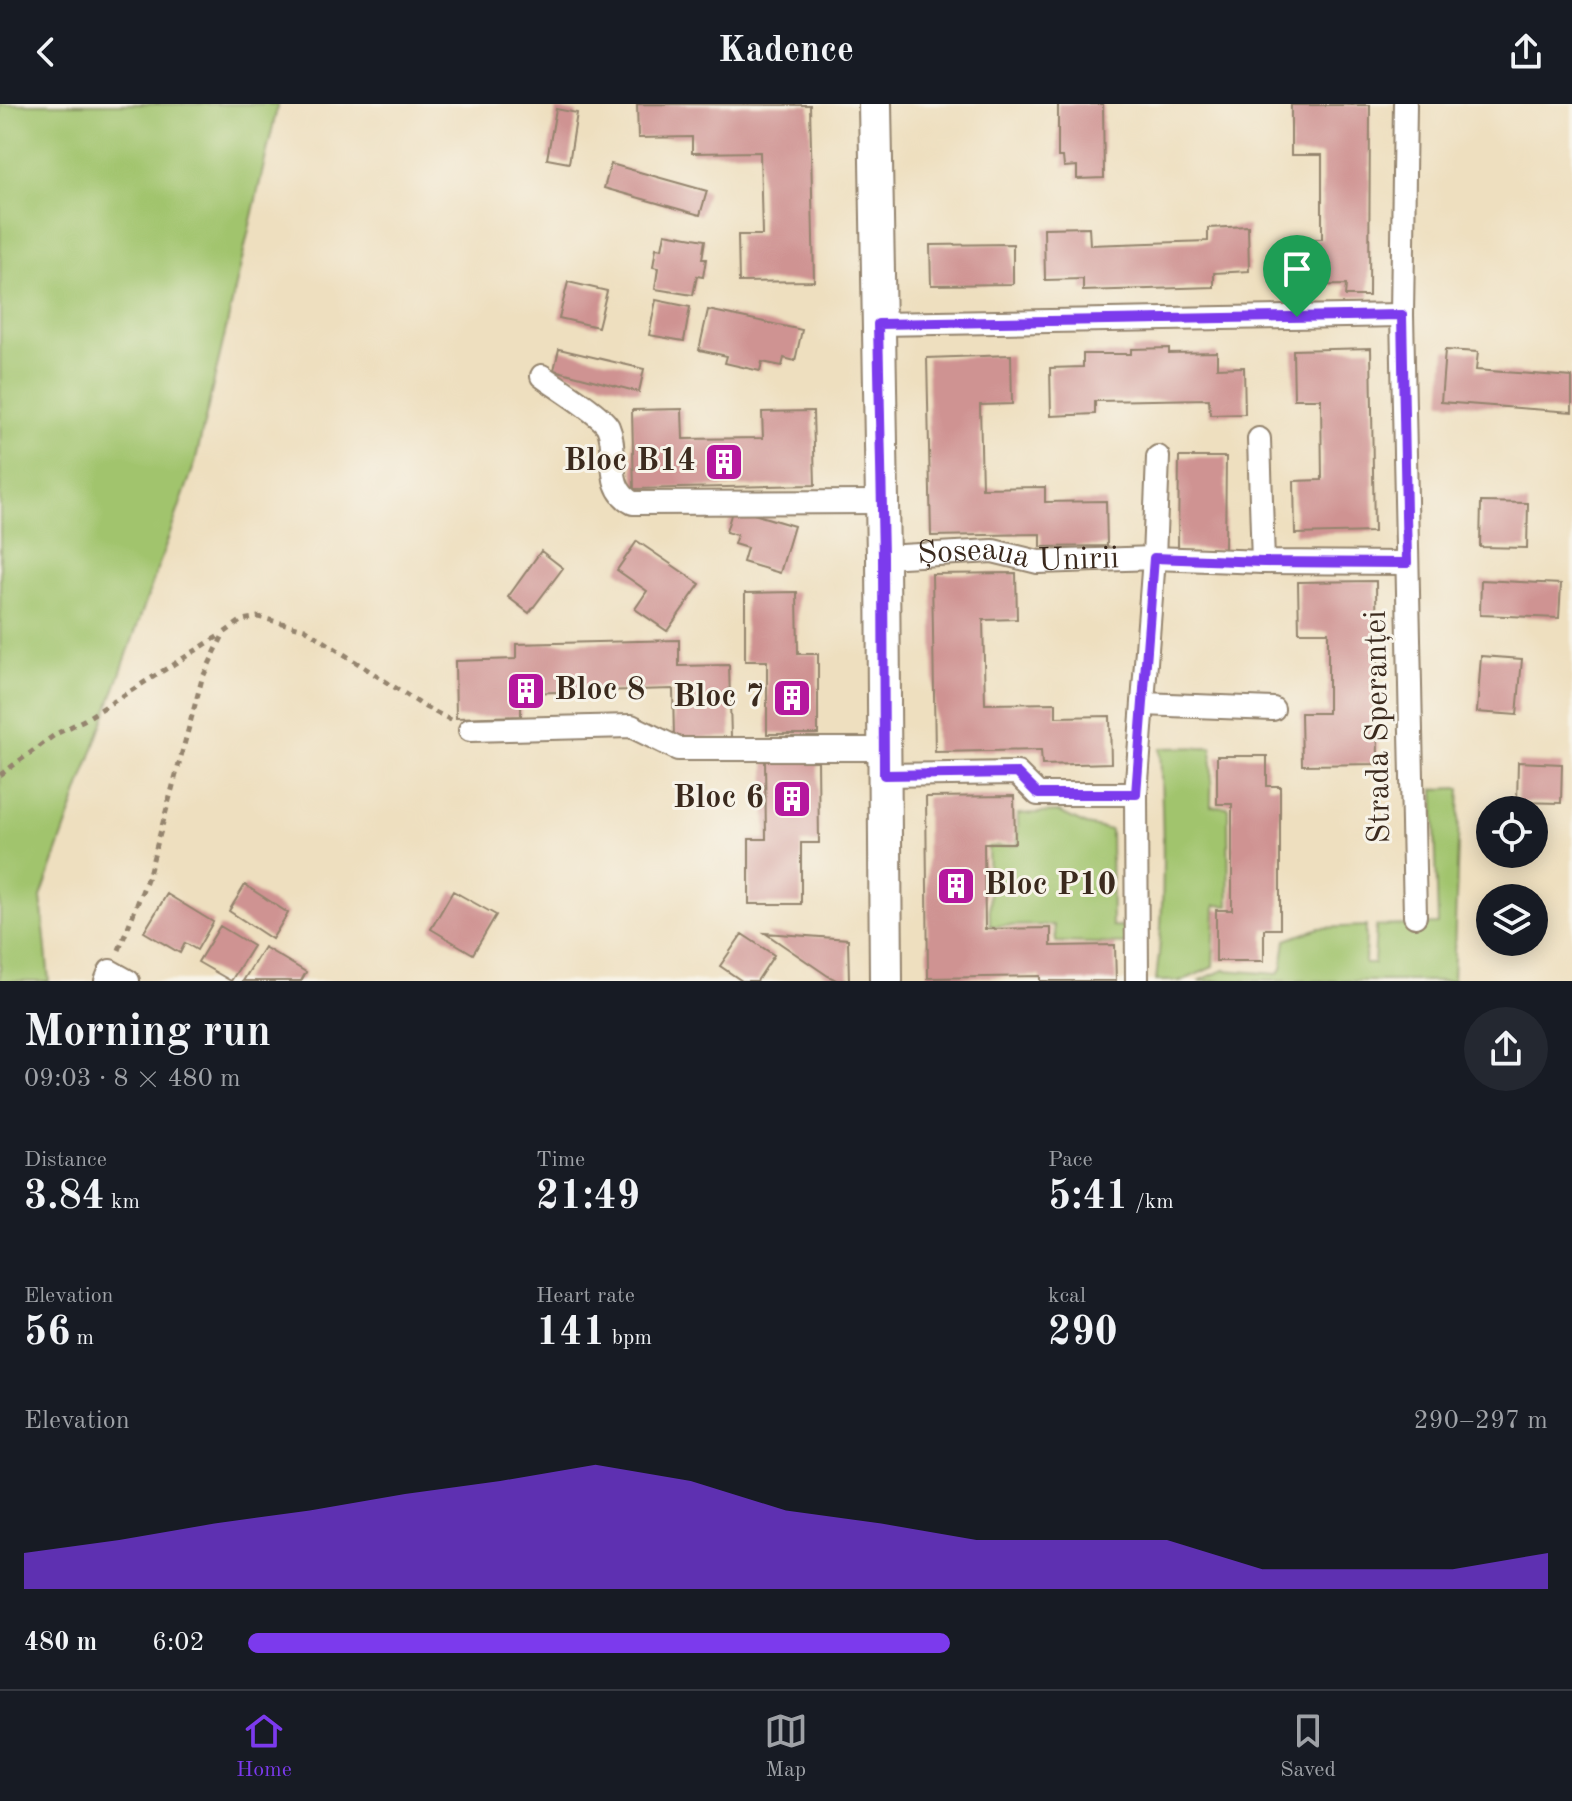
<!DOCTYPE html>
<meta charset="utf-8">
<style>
:root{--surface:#171b24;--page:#242831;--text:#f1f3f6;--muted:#9ea1a6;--line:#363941;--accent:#7c3aed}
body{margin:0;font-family:"Old Standard TT",serif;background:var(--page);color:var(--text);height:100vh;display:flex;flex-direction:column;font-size:30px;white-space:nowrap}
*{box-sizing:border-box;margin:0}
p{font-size:26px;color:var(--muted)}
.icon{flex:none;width:44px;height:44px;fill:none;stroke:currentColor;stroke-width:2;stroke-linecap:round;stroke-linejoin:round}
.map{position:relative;height:877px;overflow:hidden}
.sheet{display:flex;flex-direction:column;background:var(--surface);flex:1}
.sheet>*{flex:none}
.tools{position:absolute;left:1476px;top:692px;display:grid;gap:16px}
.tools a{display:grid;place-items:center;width:72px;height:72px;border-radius:50%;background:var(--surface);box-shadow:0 4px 20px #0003;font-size:40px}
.pin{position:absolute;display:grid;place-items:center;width:68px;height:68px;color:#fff;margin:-82px -34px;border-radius:50% 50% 50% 0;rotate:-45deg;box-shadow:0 0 8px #0007}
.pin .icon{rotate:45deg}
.round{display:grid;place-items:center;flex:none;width:84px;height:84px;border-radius:42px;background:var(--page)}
.headline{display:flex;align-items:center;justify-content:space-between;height:136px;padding:0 24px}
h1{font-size:44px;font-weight:700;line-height:60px}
.metrics{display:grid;grid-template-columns:repeat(3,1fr);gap:12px;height:136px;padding:8px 24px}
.metrics div{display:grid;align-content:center}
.metrics b{font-size:40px;font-weight:700}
.metrics small{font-size:22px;font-weight:400}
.metrics p{font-size:22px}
.chart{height:224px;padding:16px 24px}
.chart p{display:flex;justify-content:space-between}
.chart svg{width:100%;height:144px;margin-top:8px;fill:var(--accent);opacity:.7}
ul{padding:0 24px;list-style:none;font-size:26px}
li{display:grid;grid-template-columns:128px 96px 1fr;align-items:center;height:60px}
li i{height:20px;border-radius:10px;background:var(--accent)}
header{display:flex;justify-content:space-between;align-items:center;height:104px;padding:0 24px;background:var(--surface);font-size:36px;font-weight:700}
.tabs{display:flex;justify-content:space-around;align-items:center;height:112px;border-top:2px solid var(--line);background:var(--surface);font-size:22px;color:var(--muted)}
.tabs a{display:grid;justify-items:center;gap:4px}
.tabs .current{color:var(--accent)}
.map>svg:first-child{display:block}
.green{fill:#a1c46d;stroke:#6e7746;stroke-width:2}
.building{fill:#cf9392}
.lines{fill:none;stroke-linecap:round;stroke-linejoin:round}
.street-casing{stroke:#94846e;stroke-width:26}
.secondary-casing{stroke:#94846e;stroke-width:36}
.path{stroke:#94846e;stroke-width:5;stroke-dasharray:6 6;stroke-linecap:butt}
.street{stroke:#fff;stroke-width:22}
.secondary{stroke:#fff;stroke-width:32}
.route-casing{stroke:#fff;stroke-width:16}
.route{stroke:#7c3aed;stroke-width:10}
.labels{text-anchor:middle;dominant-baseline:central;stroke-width:6;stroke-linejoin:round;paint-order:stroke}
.poi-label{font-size:32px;font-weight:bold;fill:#3b2a1e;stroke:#f7f3e8;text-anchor:end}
.street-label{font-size:32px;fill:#3b2a1e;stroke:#f7f3e8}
</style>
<header><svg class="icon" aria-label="back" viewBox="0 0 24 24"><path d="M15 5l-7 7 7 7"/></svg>Kadence<svg class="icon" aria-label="share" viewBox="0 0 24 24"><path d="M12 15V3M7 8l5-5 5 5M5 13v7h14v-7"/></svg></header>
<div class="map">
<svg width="1572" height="877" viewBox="0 0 1572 877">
<rect width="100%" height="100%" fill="#f7f3e8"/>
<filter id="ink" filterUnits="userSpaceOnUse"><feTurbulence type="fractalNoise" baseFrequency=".0125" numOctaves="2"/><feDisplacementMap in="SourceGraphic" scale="16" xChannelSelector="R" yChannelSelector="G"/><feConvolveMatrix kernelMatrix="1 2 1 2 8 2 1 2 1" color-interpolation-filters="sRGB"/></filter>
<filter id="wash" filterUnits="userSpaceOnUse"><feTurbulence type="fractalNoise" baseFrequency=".006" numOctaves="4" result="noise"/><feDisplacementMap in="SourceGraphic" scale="32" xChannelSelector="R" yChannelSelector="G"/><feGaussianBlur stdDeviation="1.8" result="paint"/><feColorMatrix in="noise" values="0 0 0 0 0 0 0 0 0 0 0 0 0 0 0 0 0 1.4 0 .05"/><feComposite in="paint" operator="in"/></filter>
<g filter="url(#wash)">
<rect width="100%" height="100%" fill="#eedfbf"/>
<!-- green -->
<path class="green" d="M0 0H278L195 359 41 793 49 877H0Z
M1212 643 1211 702 1228 703 1229 802 1215 801 1213 863 1182 877H1156C1166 799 1163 722 1160 644Z
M1460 684 1453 877H1198L1224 866 1277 870 1282 865 1286 836 1319 824 1366 822 1365 860H1374L1376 822 1438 820 1434 685Z
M1059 708 1086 721 1111 726 1112 822 1133 823 1129 840 1056 838 1054 821 990 822 988 743 1018 741V710Z"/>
<g id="blocks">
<!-- building -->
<path class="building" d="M637 0 810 1 814 177 739 178 738 131H762L760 48 692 49V33L638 34Z
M1058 0H1103L1104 74 1077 75V62L1064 63 1063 53H1058Z
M1291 1H1370L1369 192H1345L1346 181 1290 182V135H1322V51H1291Z
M556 5 577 9 569 59 547 55Z
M611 60 707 87 700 111 604 84Z
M1248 122 1249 167 1214 169V183L1083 187V175L1045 176 1044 124 1089 123 1090 141 1208 137V124Z
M665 129 705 136 702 155H706L703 173 697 172 693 191 655 185 658 164 653 163 656 144 662 145Z
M1013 140V180L931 181 930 141Z
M568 178 607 187 598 223 559 214Z
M656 196 690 203 684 237 649 231Z
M708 206 802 226 795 257 784 254 782 262 762 258 760 267 725 259 727 252 699 246Z
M1169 244V249L1217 248V264L1244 263 1245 310 1210 311 1209 295 1095 297V310L1051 312 1050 264 1083 263V250H1131V245Z
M1371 244 1374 428 1295 430 1294 377 1322 376 1321 295H1294L1293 246Z
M559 245 644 265 639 288 554 266Z
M1445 246 1478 248 1476 266 1572 273V308L1441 298Z
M1011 251 1012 300 980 301 982 384 1045 383V398L1106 397 1107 442 1041 443V430L931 432 927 254Z
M682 305 683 335 763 334 762 308 813 307 815 381 634 385 632 306Z
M1179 353H1226L1225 446 1178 445Z
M1481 398 1528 399 1527 444 1480 443Z
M733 404 794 422 780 469 743 458 747 444 734 440 737 431 726 428Z
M637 437 700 480 667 527 635 505 647 487 617 466Z
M541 447 563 464 529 509 508 493Z
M1016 469 1017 515 983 516 985 600 1056 599V613L1110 612 1111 659 1042 661 1041 646 935 648 932 470Z
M1481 476 1561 480 1559 514 1480 511Z
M1376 477 1378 660 1302 661 1301 609H1328V528H1299L1298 478Z
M797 488 798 550H818V630H767V557H745V489Z
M679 536V562L729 561 731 633 674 635 673 585 521 589V612L456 614 455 557 516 555V540Z
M1481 552 1522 555 1517 611 1477 608Z
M1217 652H1267V682H1280V825H1264V857H1216V806H1232V700H1217Z
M765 656H818L819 739H801V800H749V735H766Z
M1518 658 1562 660 1561 699 1517 698Z
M1014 692 1015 739H984L985 825 1051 824V842L1115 841 1116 877H1040V872L928 874 926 693Z
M245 781 288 809 272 835 229 807Z
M453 787 496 811 473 850 431 825Z
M167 790 213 818 197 846 185 839 180 849 144 828Z
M220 822 253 842 231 877 198 858Z
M765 829 848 835 849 876 838 877 828 872Z
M742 830 774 851 757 877H742L720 862Z
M264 843 306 868 301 877H243Z"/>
</g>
</g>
<g filter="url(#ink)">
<use href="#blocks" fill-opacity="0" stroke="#94846e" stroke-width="2"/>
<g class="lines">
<!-- street casing -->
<g class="street-casing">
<g id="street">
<path d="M1405 0 1402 211 1415 812"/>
<path d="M878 220 1402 211"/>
<path d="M542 272C555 282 601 310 608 323 619 348 603 384 633 399L882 398"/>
<path d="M1259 335 1263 458"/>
<path id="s1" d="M883 453 993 447 1038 458 1154 454 1263 458 1407 459"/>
<path d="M1143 600 1273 605"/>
<path d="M470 626 631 622 678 645H884"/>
<path d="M884 671 1017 669 1038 690H1136"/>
<path d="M106 877 110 867 128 877"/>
<path d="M1137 877 1136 690 1154 454 1158 353"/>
</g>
</g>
<!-- secondary casing -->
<g class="secondary-casing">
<path id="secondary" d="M875 0 883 453 886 877"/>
</g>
<!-- path -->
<path class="path" d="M0 671 56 630 84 616 222 530
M119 846 149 770 202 575 224 529 242 516 258 513 305 525 425 603 451 616"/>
<!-- street -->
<use href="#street" class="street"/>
<!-- secondary -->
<use href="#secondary" class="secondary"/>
</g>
</g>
<g class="lines" filter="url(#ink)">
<!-- route casing -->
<g class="route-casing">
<path id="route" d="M1402 211 1407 459 1263 458 1154 454 1136 690H1038L1017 669 884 671 883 453 878 220Z"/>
</g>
<!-- route -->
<use href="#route" class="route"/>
</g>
<!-- icons -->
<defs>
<g id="building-square" transform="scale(2)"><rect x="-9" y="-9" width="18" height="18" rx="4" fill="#b5179e" stroke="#f7f3e8"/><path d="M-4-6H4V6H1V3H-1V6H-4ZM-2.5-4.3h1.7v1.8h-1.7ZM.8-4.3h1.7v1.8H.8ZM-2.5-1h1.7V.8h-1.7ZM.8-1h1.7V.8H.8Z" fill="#fff"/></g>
</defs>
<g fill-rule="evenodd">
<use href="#building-square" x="724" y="358"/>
<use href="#building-square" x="526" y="587"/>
<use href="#building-square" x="792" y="594"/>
<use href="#building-square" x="792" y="695"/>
<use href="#building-square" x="956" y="782"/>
</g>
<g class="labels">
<!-- poi labels -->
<g class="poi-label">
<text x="696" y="358">Bloc B14</text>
<text x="554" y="587" text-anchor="start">Bloc 8</text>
<text x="764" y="594">Bloc 7</text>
<text x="764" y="695">Bloc 6</text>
<text x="984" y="782" text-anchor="start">Bloc P10</text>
</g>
<!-- street labels -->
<g class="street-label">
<text stroke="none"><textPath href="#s1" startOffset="136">Șoseaua Unirii</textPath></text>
<text transform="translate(1379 623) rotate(-91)">Strada Speranței</text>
</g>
</g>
</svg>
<div class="tools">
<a><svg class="icon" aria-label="locate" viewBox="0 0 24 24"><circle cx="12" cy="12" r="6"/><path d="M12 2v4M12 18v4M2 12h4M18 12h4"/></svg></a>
<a><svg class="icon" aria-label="layers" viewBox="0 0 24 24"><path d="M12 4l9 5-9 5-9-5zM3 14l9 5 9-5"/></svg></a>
</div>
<div class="pin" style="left:1297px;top:213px;background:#1e9e55"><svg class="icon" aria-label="arrive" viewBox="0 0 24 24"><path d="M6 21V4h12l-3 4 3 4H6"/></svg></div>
</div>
<section class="sheet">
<div class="headline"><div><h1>Morning run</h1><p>09:03 · 8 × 480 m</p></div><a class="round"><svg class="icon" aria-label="share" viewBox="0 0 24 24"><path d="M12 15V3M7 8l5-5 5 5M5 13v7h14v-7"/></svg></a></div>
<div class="metrics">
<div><p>Distance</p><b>3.84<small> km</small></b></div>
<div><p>Time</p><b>21:49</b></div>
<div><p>Pace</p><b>5:41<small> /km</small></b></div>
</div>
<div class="metrics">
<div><p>Elevation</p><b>56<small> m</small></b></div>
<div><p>Heart rate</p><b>141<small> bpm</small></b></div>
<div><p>kcal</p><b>290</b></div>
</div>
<div class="chart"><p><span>Elevation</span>290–297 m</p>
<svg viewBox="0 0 160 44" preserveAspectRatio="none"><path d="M0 44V33L10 29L20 24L30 20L40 15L50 11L60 6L70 11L80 20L90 24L100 29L110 29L120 29L130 38L140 38L150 38L160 33V44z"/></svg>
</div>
<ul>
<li><b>480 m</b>6:02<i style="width:54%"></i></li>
</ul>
</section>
<nav class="tabs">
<a class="current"><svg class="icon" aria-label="home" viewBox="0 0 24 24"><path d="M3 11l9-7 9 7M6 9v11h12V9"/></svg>Home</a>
<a><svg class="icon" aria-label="map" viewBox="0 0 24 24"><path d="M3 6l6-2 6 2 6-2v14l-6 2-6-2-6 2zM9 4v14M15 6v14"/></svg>Map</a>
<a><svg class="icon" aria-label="saved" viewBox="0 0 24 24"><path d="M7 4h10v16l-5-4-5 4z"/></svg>Saved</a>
</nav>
